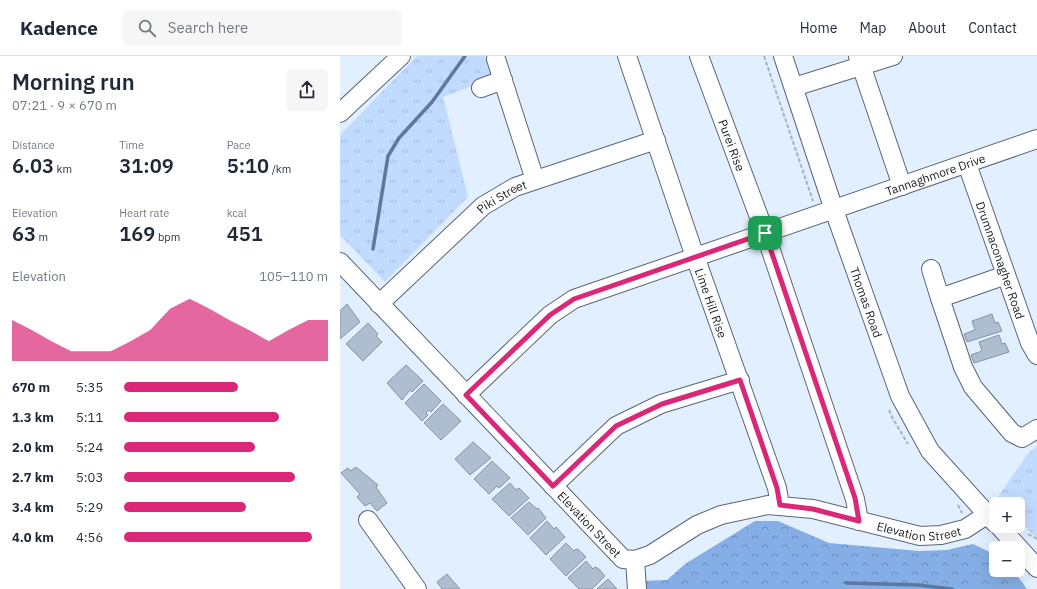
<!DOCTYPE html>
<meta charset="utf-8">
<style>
:root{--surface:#fff;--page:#f6f6f7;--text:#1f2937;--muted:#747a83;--line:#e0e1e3;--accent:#db2777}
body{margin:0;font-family:"IBM Plex Sans",sans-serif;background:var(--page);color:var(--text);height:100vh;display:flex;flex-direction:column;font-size:15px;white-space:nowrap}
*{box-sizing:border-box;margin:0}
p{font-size:13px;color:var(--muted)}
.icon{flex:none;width:22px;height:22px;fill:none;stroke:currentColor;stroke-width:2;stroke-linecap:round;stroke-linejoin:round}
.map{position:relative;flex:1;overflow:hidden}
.sheet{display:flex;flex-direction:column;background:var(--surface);width:340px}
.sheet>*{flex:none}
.fabs{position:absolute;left:649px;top:441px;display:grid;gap:8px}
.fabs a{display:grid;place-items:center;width:36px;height:36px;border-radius:6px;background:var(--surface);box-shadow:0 4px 16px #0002;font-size:20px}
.pin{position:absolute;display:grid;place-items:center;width:34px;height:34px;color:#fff;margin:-17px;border-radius:8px;box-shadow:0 2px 6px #0006}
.round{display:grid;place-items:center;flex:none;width:42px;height:42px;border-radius:6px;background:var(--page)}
.headline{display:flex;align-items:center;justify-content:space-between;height:68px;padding:0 12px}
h1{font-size:22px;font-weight:600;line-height:30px}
.stats{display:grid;grid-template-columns:repeat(3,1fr);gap:6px;height:68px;padding:4px 12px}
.stats div{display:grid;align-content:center}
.stats b{font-size:20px;font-weight:600}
.stats small{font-size:11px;font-weight:400}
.stats p{font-size:11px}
.chart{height:112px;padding:8px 12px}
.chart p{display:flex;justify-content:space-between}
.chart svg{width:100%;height:72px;margin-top:4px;fill:var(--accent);opacity:.7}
ul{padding:0 12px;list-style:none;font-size:13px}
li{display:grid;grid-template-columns:64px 48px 1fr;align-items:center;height:30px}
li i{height:10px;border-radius:5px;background:var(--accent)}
header{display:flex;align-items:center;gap:24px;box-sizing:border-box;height:56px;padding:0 20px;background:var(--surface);border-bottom:1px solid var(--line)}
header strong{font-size:19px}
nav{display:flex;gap:22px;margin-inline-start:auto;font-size:14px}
.search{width:280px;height:36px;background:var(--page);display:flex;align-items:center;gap:10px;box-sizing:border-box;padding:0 14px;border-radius:6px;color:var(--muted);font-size:15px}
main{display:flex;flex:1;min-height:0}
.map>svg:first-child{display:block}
.grass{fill:url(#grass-tufts)}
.forest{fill:url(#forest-crowns)}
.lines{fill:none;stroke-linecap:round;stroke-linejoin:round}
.stream{stroke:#5a78a0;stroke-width:3.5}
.building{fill:#afbdd1;stroke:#8593a6}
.minor-casing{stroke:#596677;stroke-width:20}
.path{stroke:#a7b2bf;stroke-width:2;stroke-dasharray:4 2;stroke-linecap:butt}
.minor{stroke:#fff;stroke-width:18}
.route-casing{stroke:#fff;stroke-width:8}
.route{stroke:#db2777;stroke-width:5}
.labels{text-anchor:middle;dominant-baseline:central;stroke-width:3;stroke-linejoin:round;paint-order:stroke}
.street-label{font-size:12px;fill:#20252c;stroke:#fff}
</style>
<header>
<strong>Kadence</strong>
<div class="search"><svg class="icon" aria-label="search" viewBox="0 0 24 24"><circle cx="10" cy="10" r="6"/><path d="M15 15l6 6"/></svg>Search here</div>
<nav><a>Home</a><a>Map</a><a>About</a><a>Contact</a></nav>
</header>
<main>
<section class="sheet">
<div class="headline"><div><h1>Morning run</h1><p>07:21 · 9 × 670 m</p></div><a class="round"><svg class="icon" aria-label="share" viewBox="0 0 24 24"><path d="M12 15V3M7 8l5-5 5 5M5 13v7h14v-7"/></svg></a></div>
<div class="stats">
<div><p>Distance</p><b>6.03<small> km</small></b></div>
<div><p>Time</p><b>31:09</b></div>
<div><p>Pace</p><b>5:10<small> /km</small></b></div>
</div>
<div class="stats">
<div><p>Elevation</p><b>63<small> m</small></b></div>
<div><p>Heart rate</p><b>169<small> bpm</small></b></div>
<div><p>kcal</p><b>451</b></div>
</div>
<div class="chart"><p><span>Elevation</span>105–110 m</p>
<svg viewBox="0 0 160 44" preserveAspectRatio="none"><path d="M0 44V19L10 25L20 32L30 38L40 38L50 38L60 32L70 25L80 12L90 6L100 12L110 19L120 25L130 32L140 25L150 19L160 19V44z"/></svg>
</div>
<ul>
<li><b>670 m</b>5:35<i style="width:56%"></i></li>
<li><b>1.3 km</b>5:11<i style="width:76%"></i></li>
<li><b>2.0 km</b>5:24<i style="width:64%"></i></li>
<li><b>2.7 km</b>5:03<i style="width:84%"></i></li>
<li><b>3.4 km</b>5:29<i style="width:60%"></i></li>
<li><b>4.0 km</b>4:56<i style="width:92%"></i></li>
</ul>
</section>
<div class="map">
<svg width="697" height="533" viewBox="0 0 697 533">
<defs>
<pattern id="grass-tufts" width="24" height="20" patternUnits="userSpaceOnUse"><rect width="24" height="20" fill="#c1dbfe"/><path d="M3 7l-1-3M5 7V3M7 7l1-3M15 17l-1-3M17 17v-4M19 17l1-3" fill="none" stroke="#a6bcda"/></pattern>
<pattern id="forest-crowns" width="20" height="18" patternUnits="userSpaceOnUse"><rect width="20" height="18" fill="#84aee5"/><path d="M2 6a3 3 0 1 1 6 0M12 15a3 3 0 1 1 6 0" fill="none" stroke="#6c8dba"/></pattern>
</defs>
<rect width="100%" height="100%" fill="#e2efff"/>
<!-- grass -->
<path class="grass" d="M77 0H145L151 13 150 23 103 41 128 141 45 226 0 179V79Z
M697 390V483L678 463V448H664L658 441 687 399Z"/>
<!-- forest -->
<path class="forest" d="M415 465H438L489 487 579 495 607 494 633 488 656 499V514H673L687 533H303L301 525 327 524 345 508Z"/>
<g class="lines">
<!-- stream -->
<path class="stream" d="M33 193 48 100 59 82 92 46 125 0
M506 527 578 529 612 533"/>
</g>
<!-- building -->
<path class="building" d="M7 248 20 266 0 283V255Z
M652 258 655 267 658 266 662 275 627 286 624 278 635 274 632 265Z
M28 267 38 278 36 280 42 286 23 305 6 288Z
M659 279 662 288 665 287 669 296 634 307 631 299 642 295 639 286Z
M66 309 83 325 72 336 70 334 62 344 47 327Z
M84 328 101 345 91 356 89 354 86 357 88 359 82 365 65 347Z
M103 348 121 365 101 384 84 367Z
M133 386 151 402 130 419 115 403Z
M152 405 170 422 159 432 157 430 149 438 134 423Z
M16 411 38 429 36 431 47 447 37 455 30 447 25 450 17 441 20 438 1 417 8 412 10 415Z
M170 427 176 434 179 432 189 442 169 460 152 443Z
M189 446 197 453 198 452 206 462 188 479 171 462Z
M207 465 214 473 216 471 225 481 206 499 190 482Z
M226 487 234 495 236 493 239 494 246 501 226 520 210 503Z
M246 505 253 513 255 511 259 513 265 520 252 533H239L228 522Z
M107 518 120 533H102L97 526Z
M268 523 277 533H257Z"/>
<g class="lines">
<!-- minor casing -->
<g class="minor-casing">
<g id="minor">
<path id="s1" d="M287 0 351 189 437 432 440 449"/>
<path id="s2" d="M359 0 425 177 515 443 519 465"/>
<path id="s3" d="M443 0 494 154 560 340 590 395 655 467"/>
<path d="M518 0 562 130"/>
<path d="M156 3 195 124"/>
<path d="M454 31 553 0"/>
<path d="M141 32 163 24"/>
<path d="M0 57 61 0"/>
<path id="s4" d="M627 108 690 287 697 299"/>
<path id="s5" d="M0 206 283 503 295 504 310 499 357 469 381 459 428 449 473 453 580 480 601 479 625 473 648 458"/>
<path d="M591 213 600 242"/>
<path d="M666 219 600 242 623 311 633 331 672 377 682 382 697 373"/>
<path id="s6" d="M39 248 143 150 175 131 316 84"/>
<path id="s7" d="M126 339 210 259 234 243 697 83"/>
<path d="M213 430 276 370 321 348 400 324"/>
<path d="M28 464 77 533"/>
<path d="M659 470 697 512"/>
<path d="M295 504 297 533"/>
</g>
</g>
<!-- path -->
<path class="path" d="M424 0 473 145
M549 354 553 363 568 388
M618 449 622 457
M688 478 697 483"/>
<!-- minor -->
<use href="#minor" class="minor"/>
</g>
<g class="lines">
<!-- route casing -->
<g class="route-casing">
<path id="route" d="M425 177 515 442 519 465 473 453 440 449 437 432 400 324 322 348 276 370 213 430 126 339 210 259 234 243Z"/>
</g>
<!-- route -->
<use href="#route" class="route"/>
</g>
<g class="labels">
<!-- street labels -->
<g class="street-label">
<text stroke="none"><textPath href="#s2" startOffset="95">Purei Rise</textPath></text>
<text stroke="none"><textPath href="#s7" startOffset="527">Tannaghmore Drive</textPath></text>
<text stroke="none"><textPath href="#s6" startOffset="164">Piki Street</textPath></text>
<text stroke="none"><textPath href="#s4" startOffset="102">Drumnaconagher Road</textPath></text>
<text stroke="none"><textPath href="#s3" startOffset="260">Thomas Road</textPath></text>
<text stroke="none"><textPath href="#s1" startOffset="261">Lime Hill Rise</textPath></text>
<text stroke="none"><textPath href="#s5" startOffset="362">Elevation Street</textPath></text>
<text stroke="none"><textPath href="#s5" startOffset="722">Elevation Street</textPath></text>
</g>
</g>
</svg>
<div class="fabs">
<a>+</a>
<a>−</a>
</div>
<div class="pin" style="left:425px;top:177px;background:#1e9e55"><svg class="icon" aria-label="arrive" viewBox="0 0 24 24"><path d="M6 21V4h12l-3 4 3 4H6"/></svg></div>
</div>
</main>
